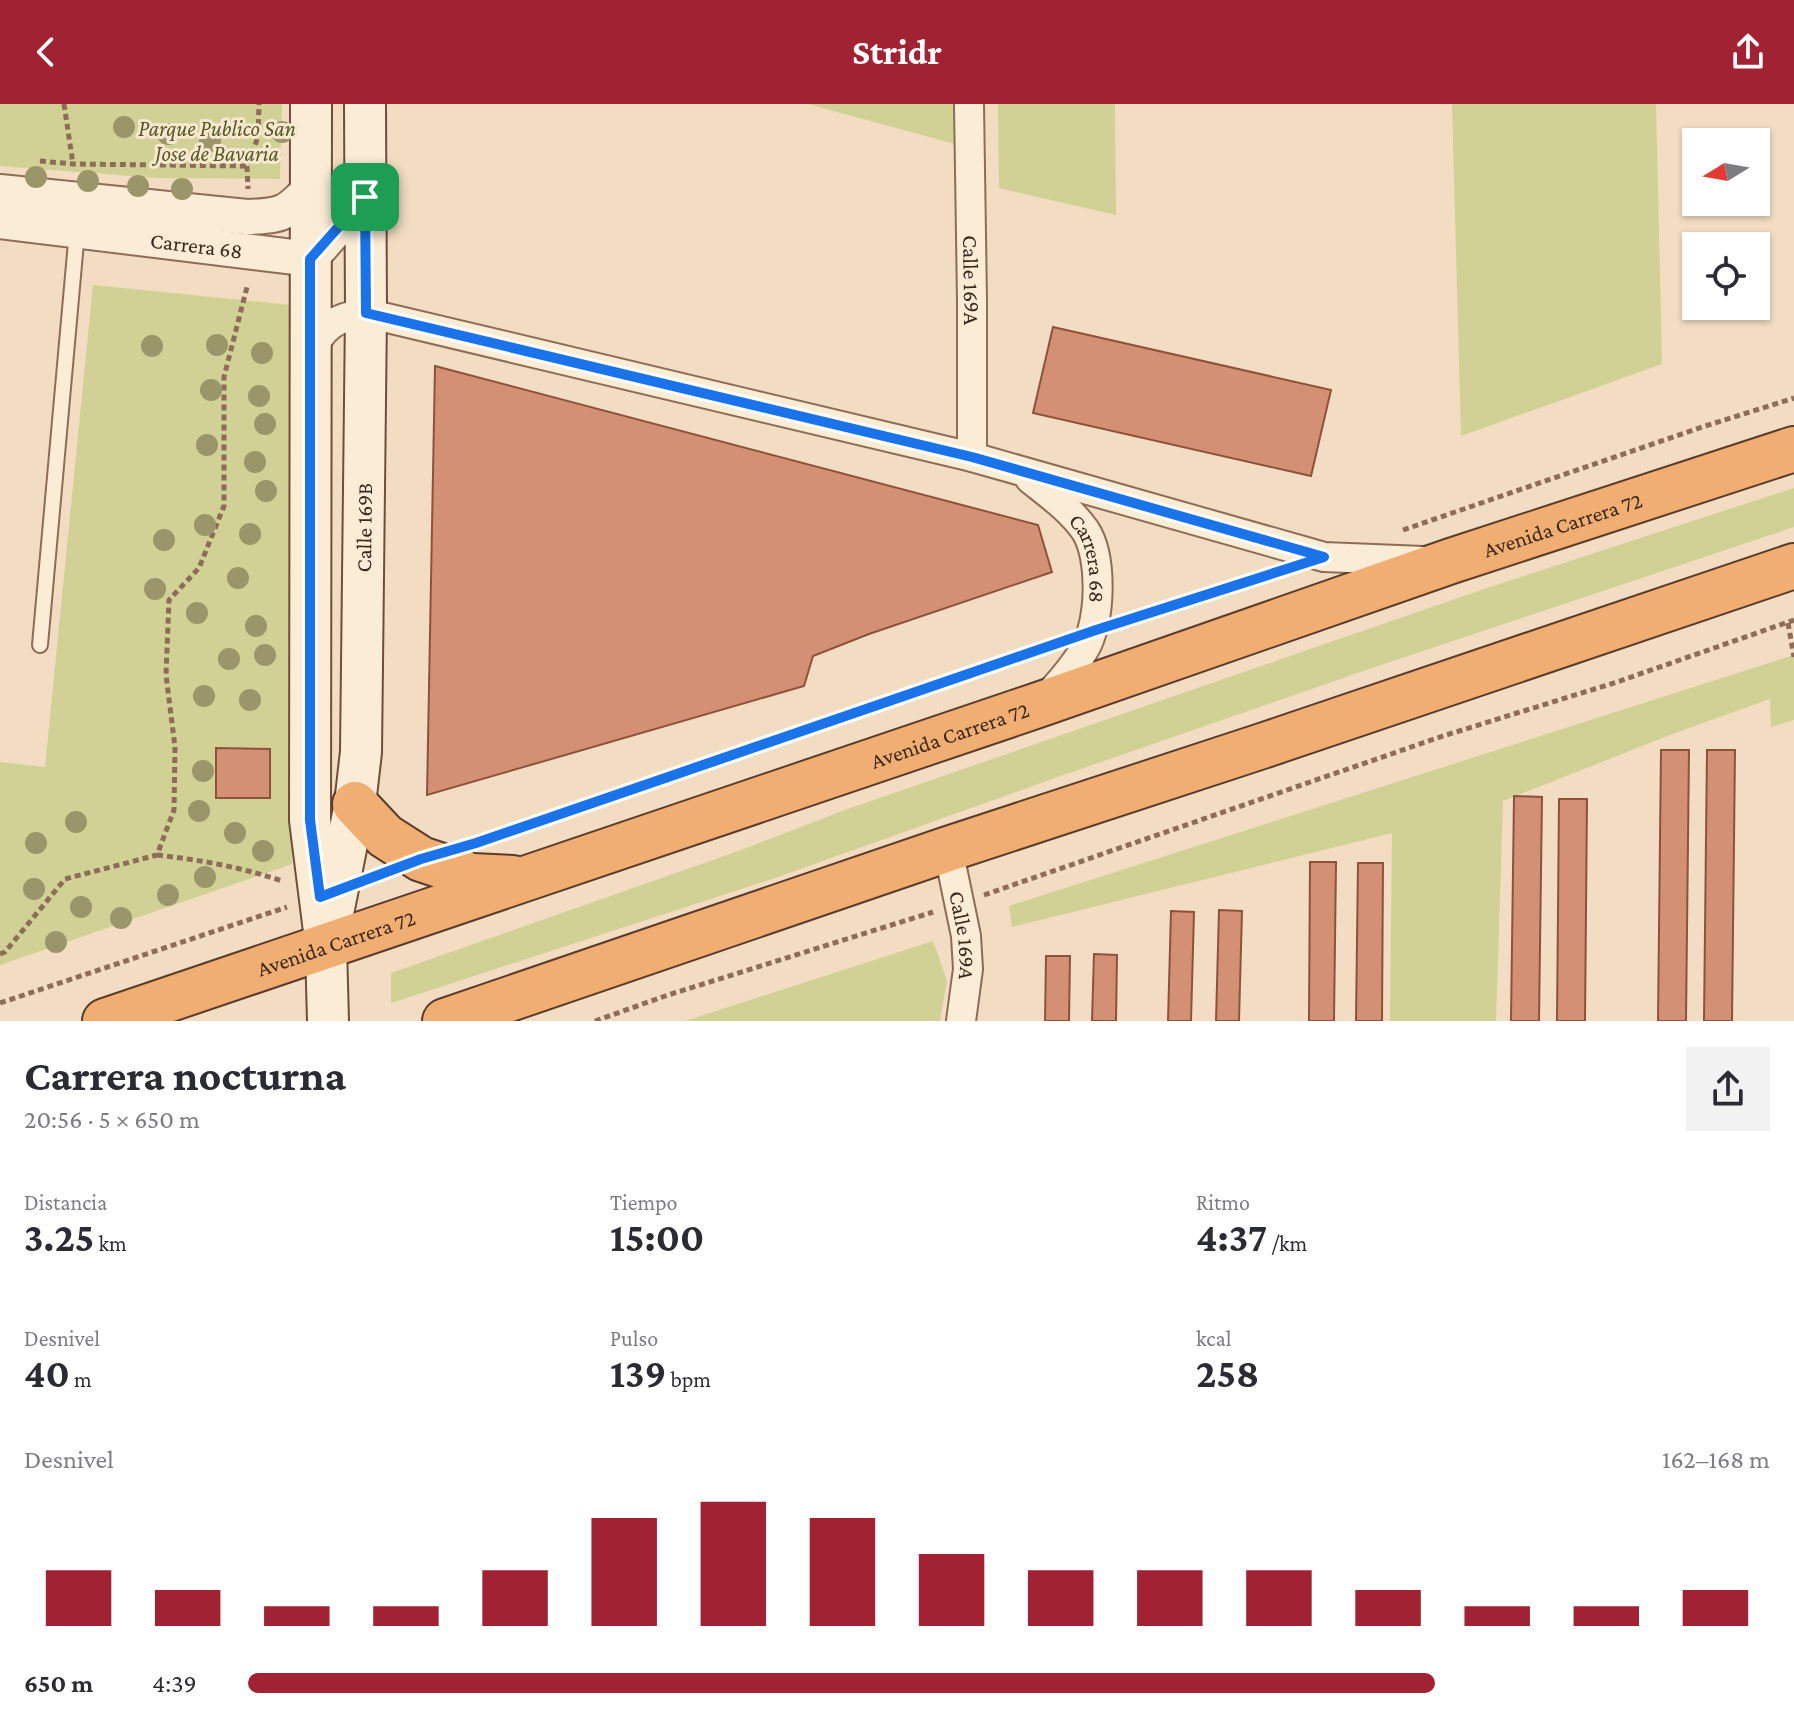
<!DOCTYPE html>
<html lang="es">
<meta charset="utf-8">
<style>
:root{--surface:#fff;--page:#f2f2f3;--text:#2b2b33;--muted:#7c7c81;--accent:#a12233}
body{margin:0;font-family:"Crimson Pro",serif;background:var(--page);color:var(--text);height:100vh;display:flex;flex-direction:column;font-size:30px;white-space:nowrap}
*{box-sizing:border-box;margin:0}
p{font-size:26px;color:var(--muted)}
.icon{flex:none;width:44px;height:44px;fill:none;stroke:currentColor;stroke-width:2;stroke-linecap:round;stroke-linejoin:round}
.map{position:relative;height:917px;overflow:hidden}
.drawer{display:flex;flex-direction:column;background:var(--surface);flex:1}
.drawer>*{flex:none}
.needle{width:52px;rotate:259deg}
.buttons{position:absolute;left:1682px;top:24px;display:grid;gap:16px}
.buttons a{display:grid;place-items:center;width:88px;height:88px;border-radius:0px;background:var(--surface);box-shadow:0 2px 6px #0004;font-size:40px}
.pin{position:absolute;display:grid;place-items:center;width:68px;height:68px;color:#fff;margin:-34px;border-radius:16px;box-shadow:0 4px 12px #0006}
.round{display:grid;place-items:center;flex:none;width:84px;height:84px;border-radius:0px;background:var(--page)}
.summary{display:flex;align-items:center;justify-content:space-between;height:136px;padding:0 24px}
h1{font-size:44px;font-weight:700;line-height:60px}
.metrics{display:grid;grid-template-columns:repeat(3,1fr);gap:12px;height:136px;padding:8px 24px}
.metrics div{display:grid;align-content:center}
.metrics b{font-size:40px;font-weight:700}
.metrics small{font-size:22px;font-weight:400}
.metrics p{font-size:22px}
.chart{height:224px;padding:16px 24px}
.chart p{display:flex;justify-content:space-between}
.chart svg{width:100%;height:144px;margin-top:8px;stroke:var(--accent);stroke-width:6}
ul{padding:0 24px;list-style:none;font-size:26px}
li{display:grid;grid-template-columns:128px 96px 1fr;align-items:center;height:60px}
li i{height:20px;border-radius:10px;background:var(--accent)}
header{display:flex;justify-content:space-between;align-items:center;height:104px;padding:0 24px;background:var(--accent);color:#fff;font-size:36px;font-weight:700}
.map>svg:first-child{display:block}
.green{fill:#d1d095}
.building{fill:#d39075;stroke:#8e523b;stroke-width:2}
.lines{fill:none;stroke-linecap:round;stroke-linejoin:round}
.service-casing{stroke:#8d6d57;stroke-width:18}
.minor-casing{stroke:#8d6d57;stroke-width:32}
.tertiary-casing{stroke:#8d6d57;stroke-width:38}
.secondary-casing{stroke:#6f4e3b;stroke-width:44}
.trunk-casing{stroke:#5b3c2c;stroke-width:48}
.path{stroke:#8d6d57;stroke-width:5;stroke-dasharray:6 4;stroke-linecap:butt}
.service{stroke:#fbecd6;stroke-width:14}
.minor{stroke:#fbecd6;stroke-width:28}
.tertiary{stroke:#fbecd6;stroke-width:34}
.secondary{stroke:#fbecd6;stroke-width:40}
.trunk{stroke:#f0ae72;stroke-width:44}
.tree{fill:#9b956a}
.route-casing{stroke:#fff;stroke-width:16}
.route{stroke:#1a73e8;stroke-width:10}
.labels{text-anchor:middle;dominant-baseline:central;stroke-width:6;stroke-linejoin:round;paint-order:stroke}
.park-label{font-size:22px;font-style:italic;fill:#535a22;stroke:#f8e8d2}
.street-label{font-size:22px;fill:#3c281d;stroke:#f8e8d2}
</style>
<header><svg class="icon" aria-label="back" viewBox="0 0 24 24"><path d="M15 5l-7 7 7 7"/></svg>Stridr<svg class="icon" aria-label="share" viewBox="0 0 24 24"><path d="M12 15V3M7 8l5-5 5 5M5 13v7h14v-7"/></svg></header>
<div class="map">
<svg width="1794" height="917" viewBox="0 0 1794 917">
<rect width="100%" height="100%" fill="#f2ddc2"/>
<!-- green -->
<path class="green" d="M0 0H282L280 75 157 74 0 62Z
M808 0H955V40Z
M998 0H1115L1116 111 999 84Z
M1452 0H1656L1662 260 1461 332Z
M93 181 291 201 292 760 0 861V658L45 663Z
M1794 384V423L1375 563 1052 675 778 773 391 899V869L744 745 842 707 1484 485Z
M1794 551V616L1771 623 1770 595 1675 629 1503 697 1496 917H1390L1392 729 1012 823 1009 802Z
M933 837 947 877 940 917H685Z"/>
<!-- building -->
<path class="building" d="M1053 223 1331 286 1311 372 1033 309Z
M435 262 1038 421 1052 468 869 530 813 552 804 582 427 691Z
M216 644 270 645V694H216Z
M1661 646H1689L1686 917H1658Z
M1707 646H1735L1732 917H1704Z
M1514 692 1542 693 1539 917H1511Z
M1559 695H1587L1585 917H1557Z
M1310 758H1336L1334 917H1309Z
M1358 759H1383L1382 917H1356Z
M1219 806 1242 807 1239 917H1216Z
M1171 807 1194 808 1191 917H1168Z
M1094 850 1117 851 1116 917H1092Z
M1046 852H1070L1069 917H1045Z"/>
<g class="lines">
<!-- service casing -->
<g class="service-casing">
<path id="service" d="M40 541 77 127"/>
</g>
<!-- minor casing -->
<g class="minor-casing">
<g id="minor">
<path id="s1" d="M969 0 972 196V353"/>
<path d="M310 250C322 222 336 213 366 209L972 353 1324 453 1423 457"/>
<path id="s2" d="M1030 375C1050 391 1070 405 1085 426 1103 453 1101 519 1084 546 1073 564 1059 580 1045 595"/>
<path id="s3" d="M948 745 966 832 968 865 961 917"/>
</g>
</g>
<!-- tertiary casing -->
<g class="tertiary-casing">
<g id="tertiary">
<path d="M0 88 247 113C281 112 287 110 310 85"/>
<path id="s4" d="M0 117 310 155 365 93"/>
</g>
</g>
<!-- secondary casing -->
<g class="secondary-casing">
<g id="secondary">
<path d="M311 0 310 716 326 843 328 917"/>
<path id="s5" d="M333 809 355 700 361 648 366 209 365 0"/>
</g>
</g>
<!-- trunk casing -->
<g class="trunk-casing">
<g id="trunk">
<path d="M355 700 385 732 421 755 472 772 513 774"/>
<path id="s6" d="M105 917 1041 600 1451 457 1794 345"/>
<path d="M445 917 948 745 1262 642 1794 462"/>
</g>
</g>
<!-- path -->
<path class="path" d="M64 0 73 60
M40 57 73 60 247 62 258 33 259 0
M247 62 248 85
M1403 426 1702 323 1794 294
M1122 518 1276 469
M1788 519 1794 553
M490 734 1052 542
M157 751C200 756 241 763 282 777
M984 791 1443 632 1617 578 1794 516
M0 850 5 848 65 775 157 751 174 706 175 643 166 571 169 496 199 464 224 402V273L247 183
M0 899 287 803
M595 917 668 891 933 808"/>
<!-- service -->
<use href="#service" class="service"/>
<!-- minor -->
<use href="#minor" class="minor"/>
<!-- tertiary -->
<use href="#tertiary" class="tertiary"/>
<!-- secondary -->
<use href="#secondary" class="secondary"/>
<!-- trunk -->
<use href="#trunk" class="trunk"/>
</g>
<!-- trees -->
<g class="tree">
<circle cx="124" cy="23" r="11"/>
<circle cx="282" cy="28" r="11"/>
<circle cx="168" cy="30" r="11"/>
<circle cx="210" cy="37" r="11"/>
<circle cx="36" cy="73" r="11"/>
<circle cx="88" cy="77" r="11"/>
<circle cx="138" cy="82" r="11"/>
<circle cx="182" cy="85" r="11"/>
<circle cx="217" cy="241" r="11"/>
<circle cx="152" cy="242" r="11"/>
<circle cx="262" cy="249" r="11"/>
<circle cx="211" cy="286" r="11"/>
<circle cx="259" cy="292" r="11"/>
<circle cx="265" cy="320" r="11"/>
<circle cx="207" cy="341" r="11"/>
<circle cx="255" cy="358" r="11"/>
<circle cx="266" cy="387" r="11"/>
<circle cx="205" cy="421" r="11"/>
<circle cx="250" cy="430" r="11"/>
<circle cx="164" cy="436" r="11"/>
<circle cx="238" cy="474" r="11"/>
<circle cx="155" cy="485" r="11"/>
<circle cx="197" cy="509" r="11"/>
<circle cx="256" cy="522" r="11"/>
<circle cx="265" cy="551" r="11"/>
<circle cx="229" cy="555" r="11"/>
<circle cx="204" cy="592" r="11"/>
<circle cx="250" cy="596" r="11"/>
<circle cx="203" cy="667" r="11"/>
<circle cx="199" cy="707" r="11"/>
<circle cx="76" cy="718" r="11"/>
<circle cx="235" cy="729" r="11"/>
<circle cx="36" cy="739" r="11"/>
<circle cx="263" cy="747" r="11"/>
<circle cx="205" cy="773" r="11"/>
<circle cx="34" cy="785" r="11"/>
<circle cx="168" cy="791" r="11"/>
<circle cx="81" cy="803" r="11"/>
<circle cx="121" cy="814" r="11"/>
<circle cx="56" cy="838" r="11"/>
</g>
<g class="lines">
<!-- route casing -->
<g class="route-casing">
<path id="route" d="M365 93 366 209 972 353 1324 453 1093 527 476 739 421 755 320 793 310 716V155Z"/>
</g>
<!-- route -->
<use href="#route" class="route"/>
</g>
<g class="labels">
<!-- park labels -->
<g class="park-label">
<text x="217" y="24">Parque Publico San<tspan x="217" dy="25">Jose de Bavaria</tspan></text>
</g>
<!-- street labels -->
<g class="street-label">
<text stroke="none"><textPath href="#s4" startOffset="198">Carrera 68</textPath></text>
<text stroke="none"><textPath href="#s1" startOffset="176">Calle 169A</textPath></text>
<text stroke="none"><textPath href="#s6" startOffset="1540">Avenida Carrera 72</textPath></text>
<text stroke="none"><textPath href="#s5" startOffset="388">Calle 169B</textPath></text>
<text stroke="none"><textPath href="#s2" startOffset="104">Carrera 68</textPath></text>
<text stroke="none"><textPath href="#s6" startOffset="892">Avenida Carrera 72</textPath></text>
<text stroke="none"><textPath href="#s3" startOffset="88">Calle 169A</textPath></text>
<text stroke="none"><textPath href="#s6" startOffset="244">Avenida Carrera 72</textPath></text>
</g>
</g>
</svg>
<div class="buttons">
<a><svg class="needle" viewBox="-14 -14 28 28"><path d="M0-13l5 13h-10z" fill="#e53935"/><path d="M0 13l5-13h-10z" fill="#7c7c81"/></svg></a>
<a><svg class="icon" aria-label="locate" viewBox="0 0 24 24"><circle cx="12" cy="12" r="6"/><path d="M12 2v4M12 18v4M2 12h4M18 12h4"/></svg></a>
</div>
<div class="pin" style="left:365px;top:93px;background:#1e9e55"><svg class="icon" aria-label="arrive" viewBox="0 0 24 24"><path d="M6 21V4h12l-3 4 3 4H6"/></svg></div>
</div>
<section class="drawer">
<div class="summary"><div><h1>Carrera nocturna</h1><p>20:56 · 5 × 650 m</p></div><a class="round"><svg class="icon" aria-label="share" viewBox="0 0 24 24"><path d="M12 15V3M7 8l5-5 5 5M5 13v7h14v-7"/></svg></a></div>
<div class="metrics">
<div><p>Distancia</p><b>3.25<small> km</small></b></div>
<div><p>Tiempo</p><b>15:00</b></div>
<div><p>Ritmo</p><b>4:37<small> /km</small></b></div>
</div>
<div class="metrics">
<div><p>Desnivel</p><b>40<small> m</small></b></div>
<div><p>Pulso</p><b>139<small> bpm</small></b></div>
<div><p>kcal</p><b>258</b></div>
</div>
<div class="chart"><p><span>Desnivel</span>162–168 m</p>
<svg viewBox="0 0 160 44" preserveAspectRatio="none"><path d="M5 44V27M15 44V33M25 44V38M35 44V38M45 44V27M55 44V11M65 44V6M75 44V11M85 44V22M95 44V27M105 44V27M115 44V27M125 44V33M135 44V38M145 44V38M155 44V33"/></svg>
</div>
<ul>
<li><b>650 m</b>4:39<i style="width:78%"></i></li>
</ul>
</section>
